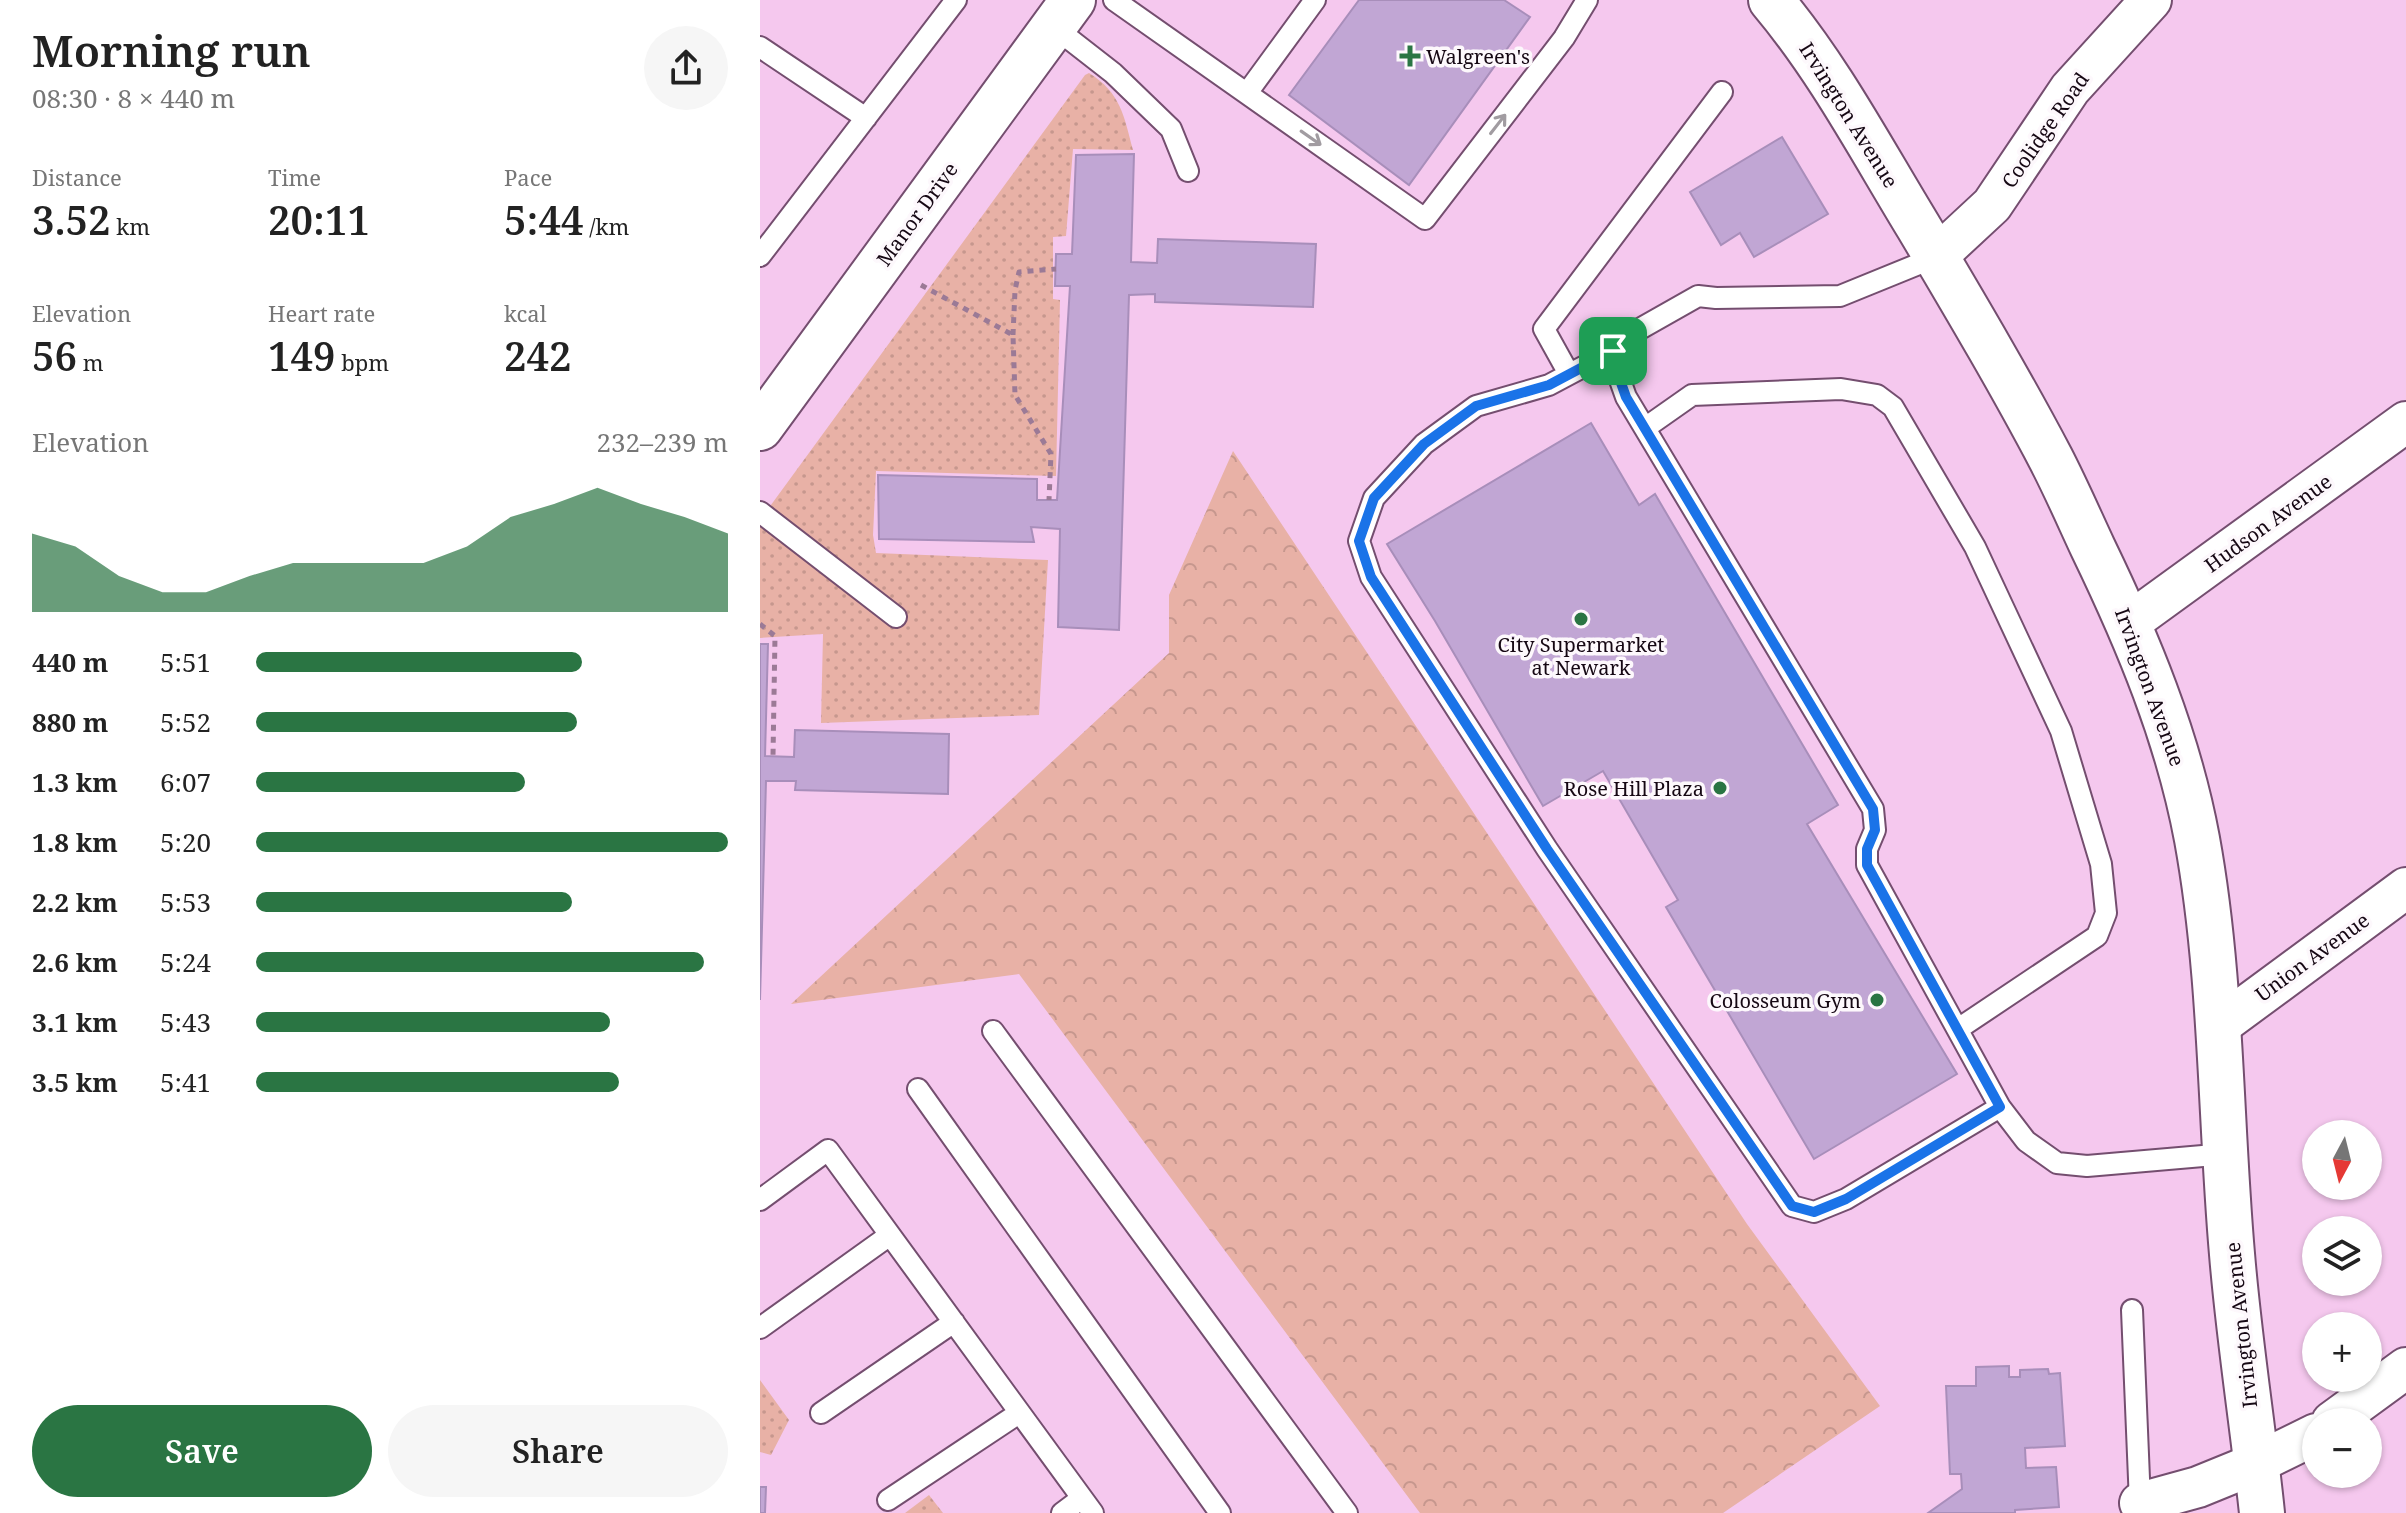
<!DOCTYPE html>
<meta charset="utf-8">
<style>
:root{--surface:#fff;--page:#f6f6f6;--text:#222;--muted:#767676;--accent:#2a7543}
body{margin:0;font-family:"Noto Serif",serif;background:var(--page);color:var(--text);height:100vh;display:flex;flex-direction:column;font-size:30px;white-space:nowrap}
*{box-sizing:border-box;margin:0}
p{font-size:26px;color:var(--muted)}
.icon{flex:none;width:44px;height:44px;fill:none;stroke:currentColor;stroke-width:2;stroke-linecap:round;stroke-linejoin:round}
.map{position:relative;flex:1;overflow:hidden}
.sheet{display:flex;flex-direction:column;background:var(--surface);width:760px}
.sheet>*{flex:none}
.needle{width:52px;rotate:187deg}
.buttons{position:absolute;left:1542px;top:1120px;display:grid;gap:16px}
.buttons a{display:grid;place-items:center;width:80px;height:80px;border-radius:50%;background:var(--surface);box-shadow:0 2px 6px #0004;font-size:40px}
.pin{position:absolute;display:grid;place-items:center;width:68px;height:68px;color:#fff;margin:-34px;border-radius:16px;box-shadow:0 4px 12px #0006}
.round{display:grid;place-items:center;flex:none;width:84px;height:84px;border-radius:42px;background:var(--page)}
.headline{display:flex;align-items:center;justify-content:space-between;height:136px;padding:0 32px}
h1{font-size:44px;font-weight:600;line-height:60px}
.metrics{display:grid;grid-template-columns:repeat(3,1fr);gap:12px;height:136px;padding:8px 32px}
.metrics div{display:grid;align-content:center}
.metrics b{font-size:40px;font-weight:600}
.metrics small{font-size:22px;font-weight:400}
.metrics p{font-size:22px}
.chart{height:224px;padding:16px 32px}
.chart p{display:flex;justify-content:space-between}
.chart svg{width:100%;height:144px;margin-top:8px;fill:var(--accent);opacity:.7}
.cta{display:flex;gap:16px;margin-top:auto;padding:16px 32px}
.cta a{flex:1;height:92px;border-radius:48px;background:var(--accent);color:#fff;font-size:32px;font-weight:600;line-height:92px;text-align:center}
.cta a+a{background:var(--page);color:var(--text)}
ul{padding:0 32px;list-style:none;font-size:26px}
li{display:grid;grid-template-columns:128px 96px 1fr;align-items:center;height:60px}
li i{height:20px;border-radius:10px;background:var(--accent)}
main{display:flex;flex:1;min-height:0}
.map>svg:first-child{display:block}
.grass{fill:url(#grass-dots)}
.forest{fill:url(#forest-crowns)}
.building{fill:#c1a6d4;stroke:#a88eba;stroke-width:2}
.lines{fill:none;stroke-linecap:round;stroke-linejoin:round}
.lane-casing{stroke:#744e6f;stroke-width:24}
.street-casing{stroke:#744e6f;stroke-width:44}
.secondary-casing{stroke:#744e6f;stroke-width:48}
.path{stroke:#9b7a96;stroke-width:5;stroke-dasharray:6 6;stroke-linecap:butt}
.lane{stroke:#fff;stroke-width:20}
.street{stroke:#fff;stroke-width:40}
.secondary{stroke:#fff;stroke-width:44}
.oneway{stroke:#a19ca1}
.route-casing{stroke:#fff;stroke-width:16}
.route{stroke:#1a73e8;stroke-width:10}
.poi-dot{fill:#2a7543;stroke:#fdf8fc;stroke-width:3}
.labels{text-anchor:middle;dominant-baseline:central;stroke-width:7;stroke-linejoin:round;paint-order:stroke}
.poi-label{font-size:20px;fill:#150713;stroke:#fdf8fc;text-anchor:end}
.street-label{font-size:20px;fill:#150713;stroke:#fdf8fc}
</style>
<main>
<section class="sheet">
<div class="headline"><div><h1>Morning run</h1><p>08:30 · 8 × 440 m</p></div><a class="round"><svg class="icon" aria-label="share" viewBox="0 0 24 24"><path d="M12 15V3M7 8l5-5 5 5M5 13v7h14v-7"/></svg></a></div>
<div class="metrics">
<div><p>Distance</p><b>3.52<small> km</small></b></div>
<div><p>Time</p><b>20:11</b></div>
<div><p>Pace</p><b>5:44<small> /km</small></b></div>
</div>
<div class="metrics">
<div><p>Elevation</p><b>56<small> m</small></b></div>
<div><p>Heart rate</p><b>149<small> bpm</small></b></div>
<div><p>kcal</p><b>242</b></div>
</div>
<div class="chart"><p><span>Elevation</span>232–239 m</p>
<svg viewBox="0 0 160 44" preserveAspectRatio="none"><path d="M0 44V20L10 24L20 33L30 38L40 38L50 33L60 29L70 29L80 29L90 29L100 24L110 15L120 11L130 6L140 11L150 15L160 20V44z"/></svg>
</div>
<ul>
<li><b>440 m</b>5:51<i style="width:69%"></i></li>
<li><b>880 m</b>5:52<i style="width:68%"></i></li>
<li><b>1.3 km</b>6:07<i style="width:57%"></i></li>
<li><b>1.8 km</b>5:20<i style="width:100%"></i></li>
<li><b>2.2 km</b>5:53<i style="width:67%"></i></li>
<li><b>2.6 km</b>5:24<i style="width:95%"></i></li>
<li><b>3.1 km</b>5:43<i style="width:75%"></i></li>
<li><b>3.5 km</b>5:41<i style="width:77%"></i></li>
</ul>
<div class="cta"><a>Save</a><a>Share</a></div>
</section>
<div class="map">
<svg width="1646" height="1513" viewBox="0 0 1646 1513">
<defs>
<pattern id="grass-dots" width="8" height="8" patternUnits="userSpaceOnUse" patternTransform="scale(2)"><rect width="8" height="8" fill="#e8b1a6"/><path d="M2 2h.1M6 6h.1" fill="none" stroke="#c6978e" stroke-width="1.8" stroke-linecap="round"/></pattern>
<pattern id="forest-crowns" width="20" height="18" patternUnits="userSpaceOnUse" patternTransform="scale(2)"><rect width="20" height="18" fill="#e8b1a6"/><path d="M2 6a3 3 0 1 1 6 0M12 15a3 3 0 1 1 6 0" fill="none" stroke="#c6978e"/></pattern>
</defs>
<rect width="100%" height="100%" fill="#f5c8ee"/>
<!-- grass -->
<path class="grass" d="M329 73C361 93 364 116 373 150L313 149 306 236 293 237V299L300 300 296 476 116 471 113 535 116 553 288 560 279 715 61 723 63 634 0 638V520L325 75Z
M0 1380 29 1420 11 1455 0 1452Z
M169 1495 183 1513H145Z"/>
<!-- forest -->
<path class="forest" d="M473 451 987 1224 1120 1406 963 1513H660L259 974 31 1004 409 653V595Z"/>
<!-- building -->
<path class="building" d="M599 0H744L770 17 649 185 529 95Z
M1022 137 1068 214 994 257 980 233 961 245 930 192Z
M374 154 371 262 397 263 398 239 556 244 553 307 395 302V294L369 295 359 630 298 627 300 529 271 527 274 542 119 539 118 475 277 479V500H297L310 286H295L296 254H312L316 155Z
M831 423 879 505 895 494 1078 805 1047 824 1197 1074 1054 1159 906 907 918 900 843 771 783 806 675 621 627 544Z
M0 644H8L5 756 34 757 35 730 189 734 188 794 35 790 36 781H6L0 1000Z
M1249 1366V1377H1260V1370L1288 1369 1289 1374 1300 1373 1305 1446 1265 1448 1266 1468 1296 1467 1299 1507 1255 1510V1513H1168L1202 1489 1201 1474H1190L1186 1386H1216V1367Z
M0 1487H6L5 1513H0Z"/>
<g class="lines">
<!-- lane casing -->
<g class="lane-casing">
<path id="lane" d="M354 0 665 219 804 38 827 0
M294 27 353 73 411 129 428 171
M0 47 106 118
M487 93 555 0
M0 256 196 0
M1176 257 1080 296 956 298 938 296 862 339 853 351 855 366 866 397 1113 809 1115 830 1107 849V865L1240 1107 1266 1141 1297 1163 1327 1166 1466 1154
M853 351 789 385 716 406 664 444 614 498 599 541 611 577 787 849 1032 1206 1054 1212 1086 1199 1240 1107
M809 374 784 329 962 92
M885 428 932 395 1081 389 1117 395 1133 407 1215 547 1301 731 1341 864 1346 913 1337 936 1198 1029
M0 512 136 617
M233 1031 587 1513
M158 1089 460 1513
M0 1200 68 1150 333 1513
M1372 1310 1380 1503 1376 1506
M0 1328 130 1235
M61 1413 194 1322
M128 1500 259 1413
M302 1513 322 1498"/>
</g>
<!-- street casing -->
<g class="street-casing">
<path id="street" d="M1176 257 1232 205 1310 89 1391 0
M1369 623 1646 422
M1459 1026 1646 888
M1572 1422 1646 1368
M1380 1503 1438 1487 1497 1463 1556 1434"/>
</g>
<!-- secondary casing -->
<g class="secondary-casing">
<path id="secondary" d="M1011 0C1069 69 1111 149 1158 226 1203 302 1250 381 1291 459 1306 488 1319 518 1333 548 1378 641 1418 737 1437 839 1462 976 1460 1116 1472 1254 1479 1340 1493 1426 1502 1513
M0 428 313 0"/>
</g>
<!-- path -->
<path class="path" d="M161 285 253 335 255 395 291 454 289 500
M253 335 255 290 259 272 296 269
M0 624 15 636 13 756"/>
<!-- lane -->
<use href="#lane" class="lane"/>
<!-- street -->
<use href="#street" class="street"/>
<!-- secondary -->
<use href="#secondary" class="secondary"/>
</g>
<!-- one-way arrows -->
<defs><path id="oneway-shaft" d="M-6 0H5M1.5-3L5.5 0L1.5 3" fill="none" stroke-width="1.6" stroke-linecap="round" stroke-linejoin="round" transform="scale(2)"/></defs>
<g class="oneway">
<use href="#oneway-shaft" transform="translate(738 124) rotate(-52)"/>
<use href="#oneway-shaft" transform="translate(551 138) rotate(35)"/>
</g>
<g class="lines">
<!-- route casing -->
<g class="route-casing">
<path id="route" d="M853 351 855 366 866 397 1113 809 1115 830 1107 849V865L1240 1107 1086 1199 1054 1212 1032 1206 787 849 611 577 599 541 614 498 664 444 716 406 789 385Z"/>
</g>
<!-- route -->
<use href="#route" class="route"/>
</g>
<!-- markers -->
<g class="poi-dot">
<path d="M646 44h8v8h8v8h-8v8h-8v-8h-8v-8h8z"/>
<circle cx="821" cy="619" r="8"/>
<circle cx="960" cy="788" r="8"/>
<circle cx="1117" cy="1000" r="8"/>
</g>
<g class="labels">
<!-- poi labels -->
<g class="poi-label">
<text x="666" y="56" text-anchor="start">Walgreen's</text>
<text x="821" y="644" text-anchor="middle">City Supermarket<tspan x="821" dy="23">at Newark</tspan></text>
<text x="944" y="788">Rose Hill Plaza</text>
<text x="1101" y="1000">Colosseum Gym</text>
</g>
<!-- street labels -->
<g class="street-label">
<text transform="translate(1089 115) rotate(58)">Irvington Avenue</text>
<text transform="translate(1285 130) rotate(-55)">Coolidge Road</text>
<text transform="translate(157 214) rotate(-54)">Manor Drive</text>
<text transform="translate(1508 523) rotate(-36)">Hudson Avenue</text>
<text transform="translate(1390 687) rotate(70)">Irvington Avenue</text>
<text transform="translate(1552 957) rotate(-36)">Union Avenue</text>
<text transform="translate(1481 1325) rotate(-96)">Irvington Avenue</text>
</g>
</g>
</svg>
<div class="buttons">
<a><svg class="needle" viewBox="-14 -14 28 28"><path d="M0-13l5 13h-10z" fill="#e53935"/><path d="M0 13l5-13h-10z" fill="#767676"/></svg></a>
<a><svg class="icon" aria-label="layers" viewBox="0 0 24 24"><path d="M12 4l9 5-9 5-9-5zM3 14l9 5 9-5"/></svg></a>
<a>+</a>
<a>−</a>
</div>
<div class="pin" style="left:853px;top:351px;background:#1e9e55"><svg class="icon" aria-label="arrive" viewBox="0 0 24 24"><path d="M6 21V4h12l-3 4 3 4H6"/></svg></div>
</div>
</main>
